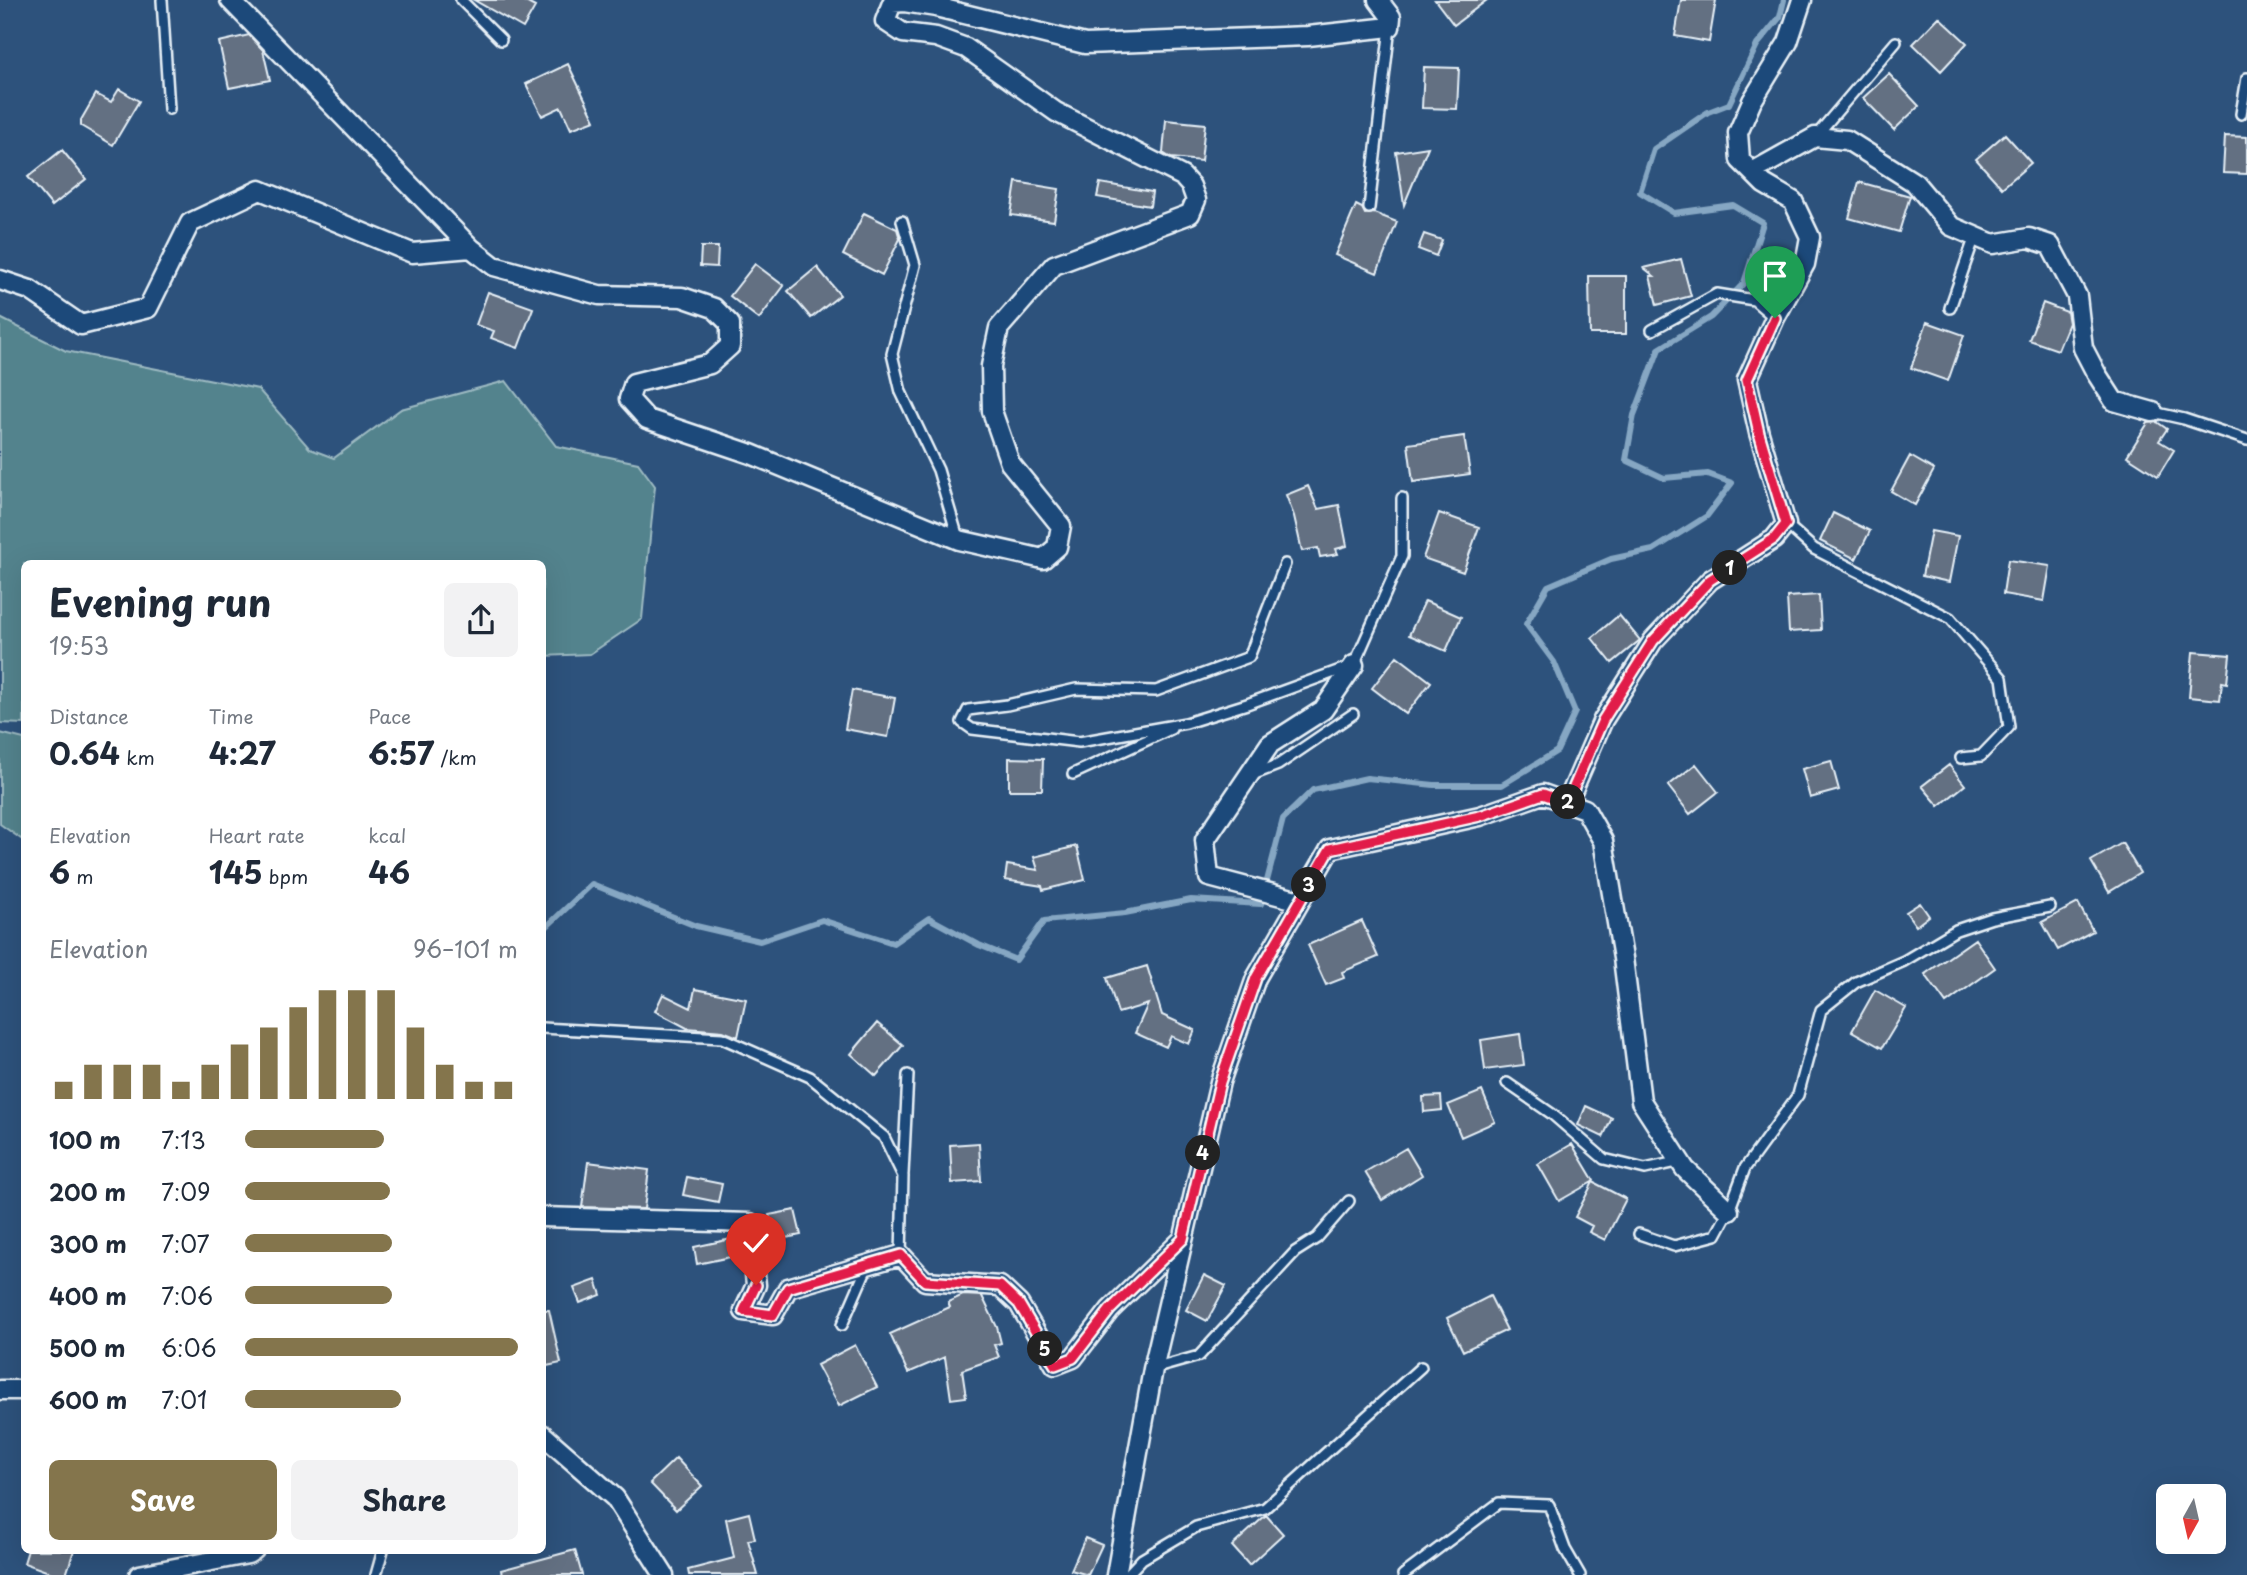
<!DOCTYPE html>
<meta charset="utf-8">
<style>
:root{--surface:#fff;--page:#f2f2f3;--text:#1f2937;--muted:#747a83;--accent:#84754c}
body{margin:0;font-family:"Playpen Sans",sans-serif;background:var(--page);color:var(--text);height:100vh;display:flex;flex-direction:column;font-size:26px;white-space:nowrap}
*{box-sizing:border-box;margin:0}
p{font-size:23px;color:var(--muted)}
.icon{flex:none;width:38px;height:38px;fill:none;stroke:currentColor;stroke-width:2;stroke-linecap:round;stroke-linejoin:round}
.map{position:relative;flex:1;overflow:hidden}
.side{position:absolute;left:21px;top:560px;width:525px;height:994px;display:flex;flex-direction:column;background:var(--surface);border-radius:10px;box-shadow:0 7px 28px #0002}
.side>*{flex:none}
.needle{width:46px;rotate:188deg}
.controls{position:absolute;left:2156px;top:1484px;display:grid;gap:14px}
.controls a{display:grid;place-items:center;width:70px;height:70px;border-radius:10px;background:var(--surface);box-shadow:0 7px 28px #0002;font-size:35px}
.pin{position:absolute;display:grid;place-items:center;width:60px;height:60px;color:#fff;margin:-72px -30px;border-radius:50% 50% 50% 0;rotate:-45deg;box-shadow:0 0 7px #0007}
.pin .icon{rotate:45deg}
.km{position:absolute;width:35px;height:35px;margin:-18px;border-radius:50%;background:#222;color:#fff;font-size:19px;line-height:35px;text-align:center}
.round{display:grid;place-items:center;flex:none;width:74px;height:74px;border-radius:10px;background:var(--page)}
.summary{display:flex;align-items:center;justify-content:space-between;height:119px;padding:0 28px}
h1{font-size:38px;font-weight:700;line-height:52px}
.stats{display:grid;grid-template-columns:repeat(3,1fr);gap:10px;height:119px;padding:7px 28px}
.stats div{display:grid;align-content:center}
.stats b{font-size:30px;font-weight:700}
.stats small{font-size:19px;font-weight:400}
.stats p{font-size:19px}
.chart{height:196px;padding:14px 28px}
.chart p{display:flex;justify-content:space-between}
.chart svg{width:100%;height:126px;margin-top:7px;stroke:var(--accent);stroke-width:6}
.primary-button{display:flex;gap:14px;margin-top:auto;padding:14px 28px}
.primary-button a{flex:1;height:80px;border-radius:10px;background:var(--accent);color:#fff;font-size:28px;font-weight:700;line-height:80px;text-align:center}
.primary-button a+a{background:var(--page);color:var(--text)}
ul{padding:0 28px;list-style:none;font-size:23px}
li{display:grid;grid-template-columns:112px 84px 1fr;align-items:center;height:52px}
li i{height:18px;border-radius:9px;background:var(--accent)}
.map>svg:first-child{display:block}
.green{fill:#52838d;stroke:#9dbac2;stroke-width:2}
.lines{fill:none;stroke-linecap:round;stroke-linejoin:round}
.stream{stroke:#86a7c3;stroke-width:6}
.building{fill:#637082;stroke:#e8f1f8;stroke-width:2}
.lane-casing{stroke:#e8f1f8;stroke-width:14}
.street-casing{stroke:#e8f1f8;stroke-width:23}
.lane{stroke:#1f4a7a;stroke-width:9}
.street{stroke:#1f4a7a;stroke-width:18}
.route-casing{stroke:#fff;stroke-width:14}
.route{stroke:#e11d48;stroke-width:9}
</style>
<div class="map">
<svg width="2247" height="1575" viewBox="0 0 2247 1575">
<rect width="100%" height="100%" fill="#2d527c"/>
<filter id="ink" filterUnits="userSpaceOnUse"><feTurbulence type="fractalNoise" baseFrequency=".0143" numOctaves="2"/><feDisplacementMap in="SourceGraphic" scale="14" xChannelSelector="R" yChannelSelector="G"/><feConvolveMatrix kernelMatrix="1 2 1 2 8 2 1 2 1" color-interpolation-filters="sRGB"/></filter>
<g filter="url(#ink)">
<!-- green -->
<path class="green" d="M0 318 66 351 258 389 310 449 334 458 401 409 506 381 556 446 638 463 655 486 642 619 590 654 543 656 542 564H24V724L0 723Z
M0 733 24 739V841L0 824Z"/>
<g class="lines">
<!-- stream -->
<path class="stream" d="M542 931 592 884 696 926 760 941 822 920 893 943 929 918 979 945 1016 960 1044 921 1125 913 1191 900 1261 904 1283 819 1313 790 1367 778 1434 785H1502L1557 751 1575 712 1554 662 1526 624 1548 586 1611 559 1653 550 1707 516 1732 483 1708 474 1664 478 1626 460 1634 415 1659 349 1711 317 1744 283 1763 223 1733 205 1674 213 1640 192 1654 149 1708 112 1729 104 1757 45 1780 17 1784 0"/>
</g>
<!-- building -->
<path class="building" d="M474 0H522L535 7 523 28Z
M1435 0H1487L1454 25Z
M1681 0H1716L1709 42 1675 36Z
M1939 17 1967 43 1941 71 1913 44Z
M249 35 263 50 270 80 229 88 219 42Z
M568 64 595 120 571 129 561 107 542 116 526 84Z
M1424 67 1459 68 1457 109 1422 108Z
M1889 74 1919 106 1894 130 1863 98Z
M119 89 139 101 113 145 81 126V120L96 94 111 102Z
M1166 120 1205 124 1201 161 1171 158 1163 153Z
M2005 134 2031 163 2002 188 1976 159Z
M2225 136 2247 137V174L2223 173Z
M1428 147 1404 205 1396 152Z
M62 150 86 179 52 206 28 177Z
M1016 182 1059 189 1054 221 1011 215Z
M1859 182 1910 196 1899 232 1849 218Z
M1100 183 1152 192 1150 206 1097 197Z
M1356 205 1362 208 1365 214 1374 213 1397 222 1377 273 1335 255Z
M864 213 897 229 900 239 882 275 843 255Z
M1424 234 1442 240 1436 256 1418 249Z
M701 247H718L717 267 700 266Z
M1681 259 1691 296 1657 305 1650 276H1654L1644 268Z
M755 264 784 286 759 319 730 296Z
M817 267 840 295 811 318 788 291Z
M1589 276H1626V334H1590Z
M488 292 533 308 518 348 491 338 494 331 476 325Z
M2043 303 2067 312 2069 323 2058 350 2029 340Z
M1927 322 1964 335 1948 381 1911 368Z
M2157 422 2167 429 2159 441 2174 450 2158 476 2127 456 2148 423Z
M1464 436 1470 474 1413 482 1408 444Z
M1910 456 1934 470 1915 505 1891 491Z
M1308 486 1318 509 1339 505 1347 546 1336 549 1338 554 1320 557 1318 548 1302 551 1294 516 1286 495Z
M1439 513 1479 527 1463 572 1423 558Z
M1833 513 1870 531 1856 559 1820 541Z
M1931 531 1958 536 1949 582 1922 576Z
M2008 560 2050 566 2044 601 2003 594Z
M1819 595 1821 630 1789 632 1787 597Z
M1425 601 1461 617 1446 651 1409 635Z
M1619 615 1640 640 1612 663 1592 638Z
M2193 652 2230 655 2227 683 2222 682 2220 700 2189 697Z
M1397 656 1431 682 1406 714 1372 688Z
M852 690 895 698 888 737 845 729Z
M1009 758 1043 759 1042 790H1009Z
M1831 761 1839 790 1810 798 1802 769Z
M1696 764 1718 792 1690 814 1668 786Z
M1949 765 1965 785 1939 806 1922 786Z
M2122 843 2140 873 2109 892 2091 861Z
M1077 846 1085 880 1043 890 1042 886 1005 880 1007 865 1038 870 1034 857Z
M1920 903 1929 916 1916 926 1906 912Z
M2078 903 2093 931 2058 950 2042 922Z
M1362 921 1378 957 1342 972 1344 978 1326 985 1308 945Z
M1975 939 1995 968 1946 1003 1925 974Z
M1147 966 1162 1015 1195 1030 1189 1044 1171 1036 1166 1047 1135 1033 1148 1004 1118 1013 1107 978Z
M695 989 746 999 738 1037 723 1031 687 1028 655 1011 663 994 691 1008Z
M1875 990 1906 1008 1882 1048 1852 1031Z
M877 1023 903 1045 876 1076 851 1054Z
M1520 1034 1524 1065 1485 1070 1481 1040Z
M1482 1091 1495 1122 1461 1137 1448 1105Z
M1441 1096 1442 1110 1424 1112 1423 1097Z
M1586 1106 1612 1118 1603 1137 1578 1125Z
M979 1143 981 1181 952 1183 950 1145Z
M1572 1144 1594 1181 1559 1201 1538 1164Z
M1406 1148 1422 1175 1382 1200 1365 1172Z
M588 1162 649 1170 644 1209 582 1207Z
M687 1177 722 1184 718 1202 683 1195Z
M1593 1182 1626 1199 1605 1240 1589 1232 1592 1226 1575 1217Z
M795 1210 801 1235 775 1240 769 1215Z
M736 1238 740 1255 697 1264 694 1247Z
M1204 1275 1226 1286 1207 1321 1186 1310Z
M596 1280 601 1295 580 1303 574 1288Z
M963 1295 982 1296 997 1327 1001 1343 994 1345 999 1357 962 1370 966 1397 951 1399 945 1357 908 1373 890 1334 950 1307 948 1302Z
M1490 1296 1507 1330 1463 1351 1447 1318Z
M542 1310H549L561 1363 542 1367Z
M855 1345 877 1387 839 1406 817 1365Z
M676 1458 702 1486 676 1510 650 1483Z
M749 1513 755 1539 748 1540 758 1575H689L688 1570 734 1558 726 1519Z
M1266 1515 1283 1534 1249 1565 1232 1546Z
M1085 1538 1102 1545 1088 1575 1071 1570Z
M28 1550H74L66 1575H57L24 1563Z
M575 1550 582 1575H502L501 1570Z"/>
<g class="lines">
<!-- lane casing -->
<g class="lane-casing">
<path id="lane" d="M162 0 169 109
M461 0 501 40
M2241 114 2247 78
M1816 136 1896 42
M1369 208 1390 27
M902 221 915 265 892 354 901 392 938 470 958 538
M1950 308 1975 236
M1652 330 1717 294 1754 300 1775 318
M2153 412 2184 419 2247 440
M1786 524 1814 549 1950 618 2002 678 2009 727 1981 756 1961 758
M1285 564 1249 657 1156 691 1076 689 1007 705 968 710 962 722 972 729 1079 742 1186 723 1247 704 1354 665 1402 556V498
M1073 774 1171 729
M1252 775 1278 765 1353 714
M542 1028 722 1038 810 1077 884 1137 903 1176 901 1255
M1507 1083 1552 1114 1604 1159 1645 1169 1681 1161
M903 1174 908 1075
M1639 1234 1674 1246 1716 1235 1729 1211 1745 1168 1798 1095 1821 1010 1856 982 1904 961 1956 930 1992 918 2050 907
M842 1325 868 1265
M1153 1369 1199 1356 1295 1252 1317 1238 1349 1201
M376 1575 383 1550
M1127 1575 1142 1559 1196 1527 1265 1508 1421 1367
M1403 1575 1499 1503 1549 1505 1565 1549 1580 1575"/>
</g>
<!-- street casing -->
<g class="street-casing">
<path id="street" d="M230 0 471 248 494 266 599 295 682 297 714 308 730 324V346L710 364 634 383 629 399 647 419 751 454 959 540 1043 559 1057 547 1061 526 1010 463 992 411 991 366 999 328 1054 265 1190 214 1196 200 1191 186 1182 176 1056 112 966 48 936 37 903 33 885 21 892 3 904 2 936 7 1085 44 1308 36 1390 27 1391 17 1378 0
M1752 172 1815 137 1847 140 1915 183 1951 226 1993 244 2029 238 2050 245 2077 296 2083 348 2096 373 2114 401 2153 412
M0 280 30 290 81 325 148 308 190 223 260 190 412 253 471 248
M1567 803 1603 720 1653 641 1710 580 1774 539 1786 524 1759 433 1747 380 1775 318 1805 264 1810 237 1793 201 1764 184 1740 160 1738 133 1752 101 1788 42 1802 0
M1300 901 1209 877 1205 840 1270 744 1323 710 1354 665
M542 1217 750 1223 756 1285 744 1311 773 1315 788 1288 901 1255 925 1281 1000 1286 1019 1304 1055 1365 1073 1358 1110 1310 1183 1239
M0 1390H24
M542 1434 615 1498 664 1575
M139 1575 248 1554 254 1550
M1116 1575 1153 1369 1220 1082 1256 978 1330 849 1480 816 1543 794 1585 809 1603 841 1623 958 1641 1101 1685 1169 1729 1211"/>
</g>
<!-- lane -->
<use href="#lane" class="lane"/>
<!-- street -->
<use href="#street" class="street"/>
</g>
</g>
<g class="lines" filter="url(#ink)">
<!-- route casing -->
<g class="route-casing">
<path id="route" d="M756 1285 744 1311 773 1315 788 1288 901 1255 925 1281 1000 1286 1019 1304 1055 1365 1073 1358 1110 1310 1183 1239 1220 1082 1256 978 1330 849 1480 816 1543 794 1567 803 1603 720 1653 641 1710 580 1774 539 1786 524 1759 433 1747 380 1775 318"/>
</g>
<!-- route -->
<use href="#route" class="route"/>
</g>
</svg>
<div class="controls">
<a><svg class="needle" viewBox="-14 -14 28 28"><path d="M0-13l5 13h-10z" fill="#e53935"/><path d="M0 13l5-13h-10z" fill="#747a83"/></svg></a>
</div>
<div class="pin" style="left:1775px;top:318px;background:#1e9e55"><svg class="icon" aria-label="arrive" viewBox="0 0 24 24"><path d="M6 21V4h12l-3 4 3 4H6"/></svg></div>
<div class="pin" style="left:756px;top:1285px;background:#d93025"><svg class="icon" aria-label="check" viewBox="0 0 24 24"><path d="M5 12l5 5 9-10"/></svg></div>
<b class="km" style="left:1730px;top:568px">1</b>
<b class="km" style="left:1568px;top:802px">2</b>
<b class="km" style="left:1309px;top:885px">3</b>
<b class="km" style="left:1203px;top:1153px">4</b>
<b class="km" style="left:1045px;top:1349px">5</b>
<section class="side">
<div class="summary"><div><h1>Evening run</h1><p>19:53</p></div><a class="round"><svg class="icon" aria-label="share" viewBox="0 0 24 24"><path d="M12 15V3M7 8l5-5 5 5M5 13v7h14v-7"/></svg></a></div>
<div class="stats">
<div><p>Distance</p><b>0.64<small> km</small></b></div>
<div><p>Time</p><b>4:27</b></div>
<div><p>Pace</p><b>6:57<small> /km</small></b></div>
</div>
<div class="stats">
<div><p>Elevation</p><b>6<small> m</small></b></div>
<div><p>Heart rate</p><b>145<small> bpm</small></b></div>
<div><p>kcal</p><b>46</b></div>
</div>
<div class="chart"><p><span>Elevation</span>96–101 m</p>
<svg viewBox="0 0 160 44" preserveAspectRatio="none"><path d="M5 44V38M15 44V32M25 44V32M35 44V32M45 44V38M55 44V32M65 44V25M75 44V19M85 44V12M95 44V6M105 44V6M115 44V6M125 44V19M135 44V32M145 44V38M155 44V38"/></svg>
</div>
<ul>
<li><b>100 m</b>7:13<i style="width:51%"></i></li>
<li><b>200 m</b>7:09<i style="width:53%"></i></li>
<li><b>300 m</b>7:07<i style="width:54%"></i></li>
<li><b>400 m</b>7:06<i style="width:54%"></i></li>
<li><b>500 m</b>6:06<i style="width:100%"></i></li>
<li><b>600 m</b>7:01<i style="width:57%"></i></li>
</ul>
<div class="primary-button"><a>Save</a><a>Share</a></div>
</section>
</div>
